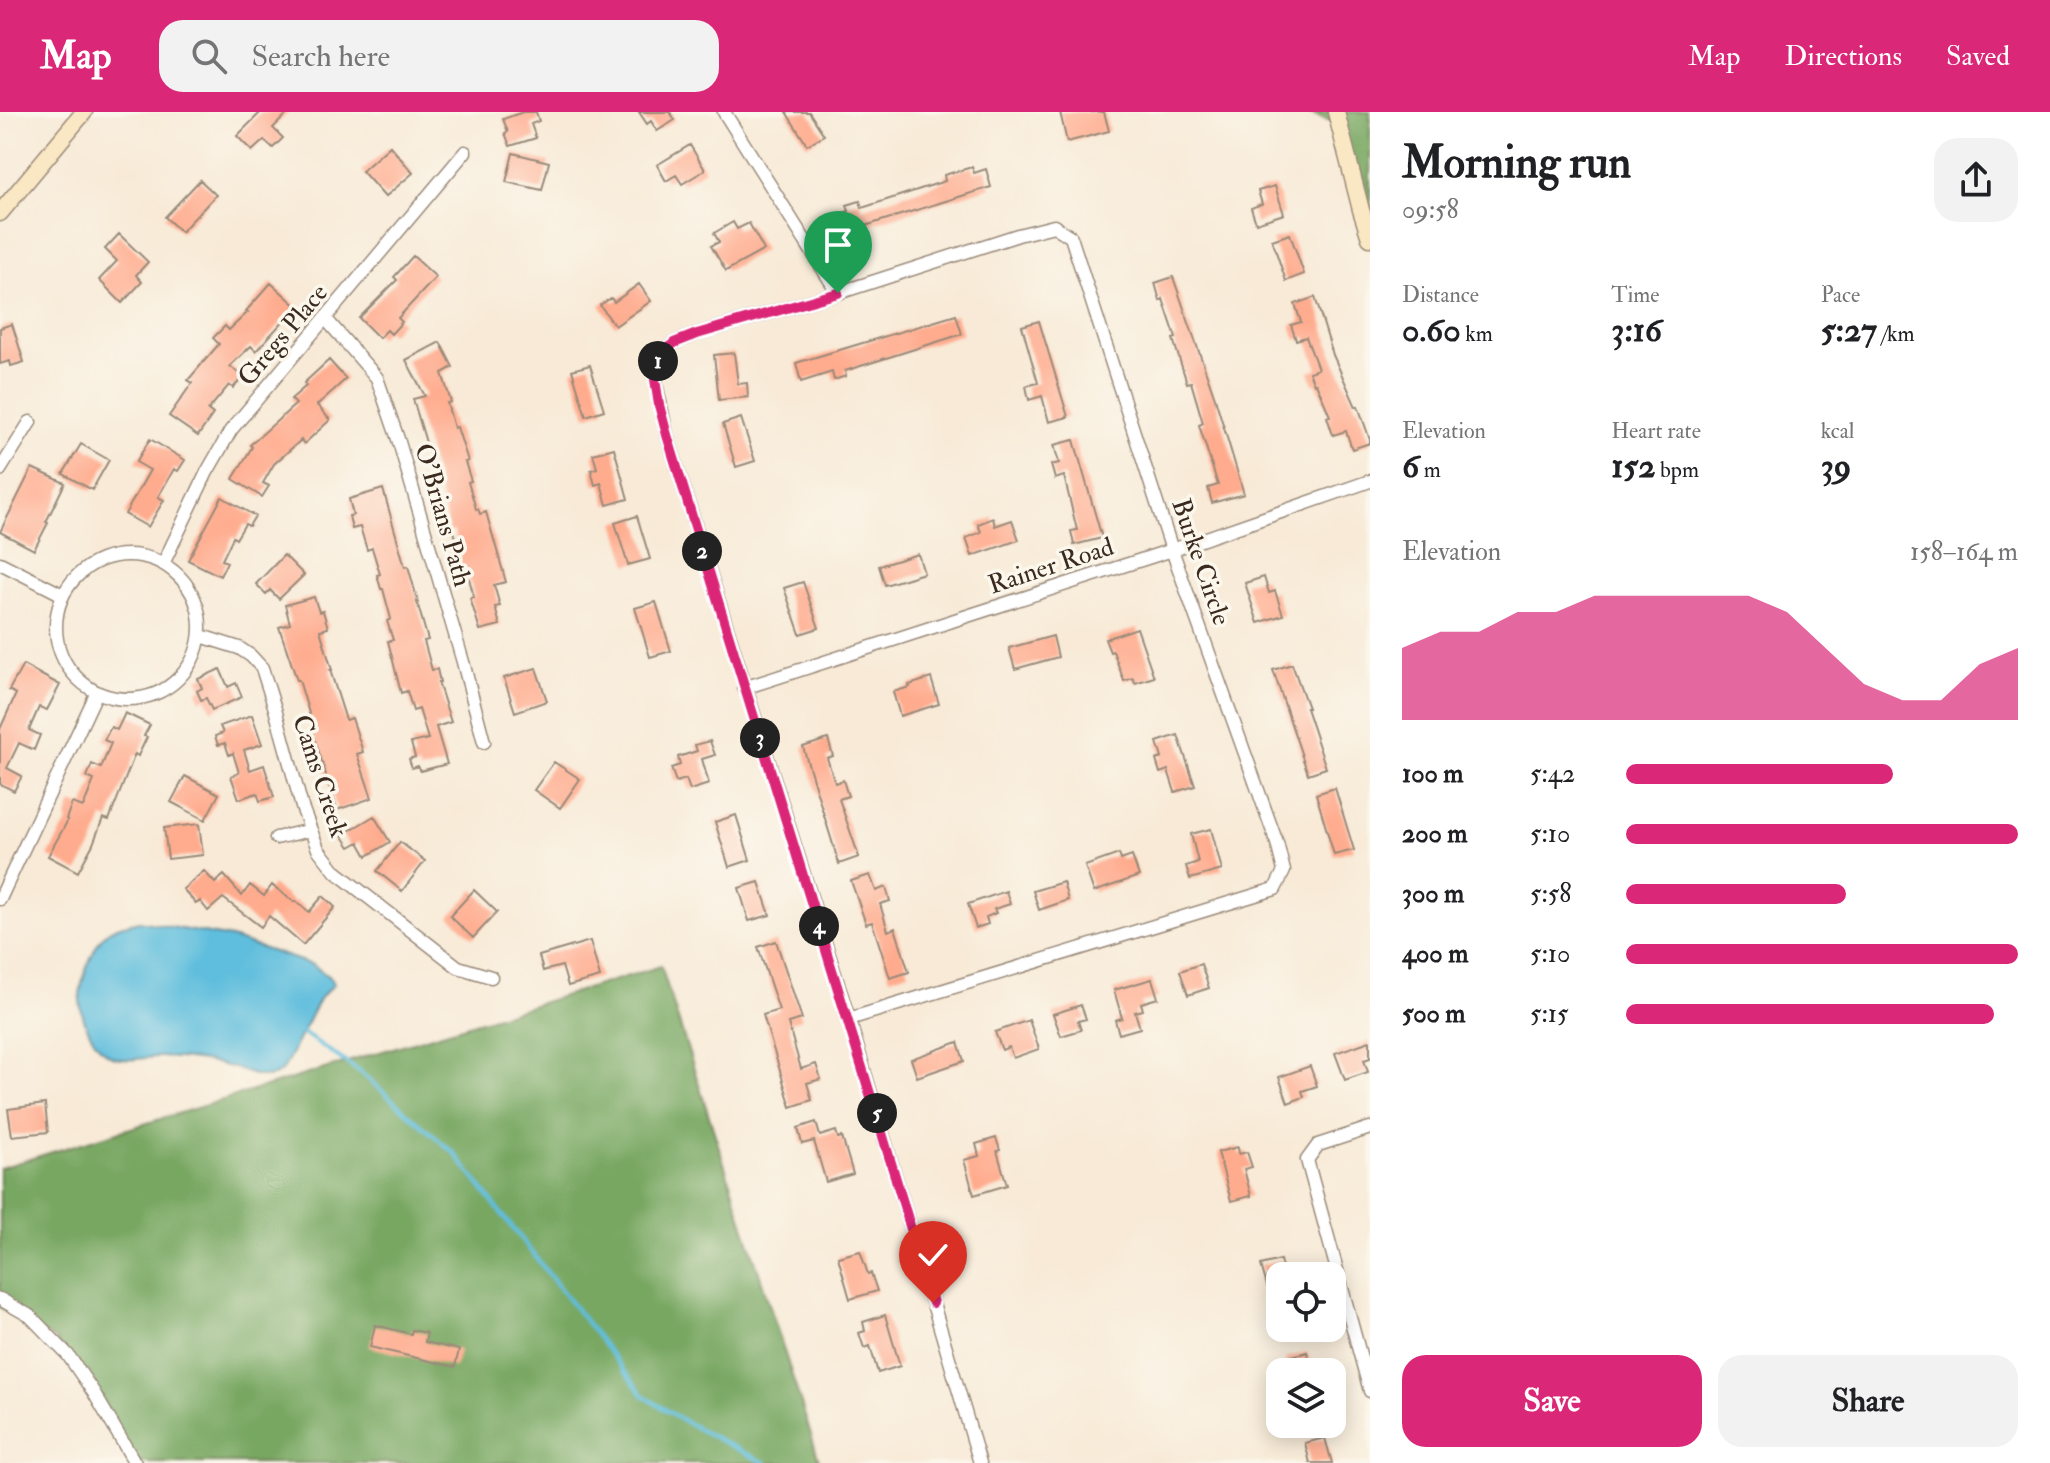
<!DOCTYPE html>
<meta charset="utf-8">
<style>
:root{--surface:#fff;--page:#f2f2f2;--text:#202124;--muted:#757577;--accent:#db2777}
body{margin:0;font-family:"IM FELL Double Pica",serif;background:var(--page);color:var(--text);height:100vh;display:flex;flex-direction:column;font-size:30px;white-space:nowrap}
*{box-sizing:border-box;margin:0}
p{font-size:26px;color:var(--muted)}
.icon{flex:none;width:44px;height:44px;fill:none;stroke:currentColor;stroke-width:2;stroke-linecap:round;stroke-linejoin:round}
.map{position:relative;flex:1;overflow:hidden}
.side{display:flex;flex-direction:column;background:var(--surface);width:680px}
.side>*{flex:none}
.fabs{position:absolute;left:1266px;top:1150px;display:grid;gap:16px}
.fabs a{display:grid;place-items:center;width:80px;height:80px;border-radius:16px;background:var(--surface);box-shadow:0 4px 20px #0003;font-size:40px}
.pin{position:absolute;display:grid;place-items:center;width:68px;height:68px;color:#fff;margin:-82px -34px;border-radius:50% 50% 50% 0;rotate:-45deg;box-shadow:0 0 8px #0007}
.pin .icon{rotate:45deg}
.km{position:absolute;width:40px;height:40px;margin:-20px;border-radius:50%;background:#222;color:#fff;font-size:22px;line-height:40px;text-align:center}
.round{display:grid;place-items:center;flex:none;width:84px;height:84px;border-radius:24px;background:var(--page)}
.head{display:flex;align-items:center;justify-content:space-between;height:136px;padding:0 32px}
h1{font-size:44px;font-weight:700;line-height:60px}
.figures{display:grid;grid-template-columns:repeat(3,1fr);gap:12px;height:136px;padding:8px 32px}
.figures div{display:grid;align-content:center}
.figures b{font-size:34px;font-weight:700}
.figures small{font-size:22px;font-weight:400}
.figures p{font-size:22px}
.chart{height:224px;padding:16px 32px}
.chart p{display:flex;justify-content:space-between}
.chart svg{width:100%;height:144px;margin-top:8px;fill:var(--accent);opacity:.7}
.cta{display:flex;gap:16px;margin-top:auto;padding:16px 32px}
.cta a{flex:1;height:92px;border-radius:24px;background:var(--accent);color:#fff;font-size:32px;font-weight:700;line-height:92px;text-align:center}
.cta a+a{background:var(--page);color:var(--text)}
ul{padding:0 32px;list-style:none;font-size:26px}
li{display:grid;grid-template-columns:128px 96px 1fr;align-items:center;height:60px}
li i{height:20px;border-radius:10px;background:var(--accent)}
header{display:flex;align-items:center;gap:48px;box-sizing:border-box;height:112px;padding:0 40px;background:var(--accent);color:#fff}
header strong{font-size:38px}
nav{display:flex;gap:44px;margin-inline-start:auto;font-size:28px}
.search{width:560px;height:72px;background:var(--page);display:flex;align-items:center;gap:20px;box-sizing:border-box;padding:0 28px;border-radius:24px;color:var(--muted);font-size:30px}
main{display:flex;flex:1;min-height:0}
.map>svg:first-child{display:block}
.forest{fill:#78a762;stroke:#5a6840;stroke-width:2}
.water{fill:#5fbedd;stroke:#4d747e;stroke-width:2}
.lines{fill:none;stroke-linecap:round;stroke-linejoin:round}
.stream{stroke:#5fbedd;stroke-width:4}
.building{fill:#ffac8e}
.street-casing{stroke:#9a8a7a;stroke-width:15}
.secondary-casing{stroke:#9a8a7a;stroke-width:19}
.street{stroke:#fff;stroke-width:12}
.secondary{stroke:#fae7c3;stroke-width:16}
.route-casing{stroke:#fff;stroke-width:16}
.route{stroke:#db2777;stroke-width:10}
.labels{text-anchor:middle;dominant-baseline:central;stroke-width:7;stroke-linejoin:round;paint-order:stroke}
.street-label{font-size:26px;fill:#3b2a1e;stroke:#fbf7ec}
</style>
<header>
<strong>Map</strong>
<div class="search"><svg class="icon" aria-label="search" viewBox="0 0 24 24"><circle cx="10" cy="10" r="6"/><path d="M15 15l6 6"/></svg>Search here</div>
<nav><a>Map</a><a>Directions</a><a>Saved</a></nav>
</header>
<main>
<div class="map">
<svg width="1370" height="1351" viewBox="0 0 1370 1351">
<rect width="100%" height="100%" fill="#fbf7ec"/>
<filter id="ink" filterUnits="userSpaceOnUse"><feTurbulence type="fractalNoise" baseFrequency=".0125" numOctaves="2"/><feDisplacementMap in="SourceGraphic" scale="16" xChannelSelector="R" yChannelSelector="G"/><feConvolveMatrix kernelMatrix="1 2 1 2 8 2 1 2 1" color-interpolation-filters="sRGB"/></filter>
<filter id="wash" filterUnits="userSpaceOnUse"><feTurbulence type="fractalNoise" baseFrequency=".006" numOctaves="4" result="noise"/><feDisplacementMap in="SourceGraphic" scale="32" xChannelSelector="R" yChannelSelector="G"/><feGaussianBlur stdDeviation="1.8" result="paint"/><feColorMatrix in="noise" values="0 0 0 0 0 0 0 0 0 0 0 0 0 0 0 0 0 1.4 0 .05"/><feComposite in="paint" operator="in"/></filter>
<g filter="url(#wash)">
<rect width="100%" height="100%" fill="#f8ead7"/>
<!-- forest -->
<path class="forest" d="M1306 0H1370V105L1337 11Z
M661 854 820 1351H130L56 1228 0 1195V1056Z"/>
<!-- water -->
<path class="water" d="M139 809 231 826 313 853 329 865 334 872 319 887 284 956C275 967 265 966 251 962 245 960 240 957 234 956 211 949 185 946 162 945 145 944 130 951 113 945 94 936 82 909 80 889 79 871 93 835 105 822 113 814 129 812 139 809Z"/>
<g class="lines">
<!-- stream -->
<path class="stream" d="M302 920 360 960 455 1042 643 1283C682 1310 724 1331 766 1351"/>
</g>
<g id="blocks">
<!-- building -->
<path class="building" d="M261 0H289L273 16 283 26 273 36 264 28 252 39 237 24Z
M523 0H536L539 9 531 12 536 26 510 34 505 21 508 20 503 7Z
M639 0H670L675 8 657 19 651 9 647 12Z
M786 0H809L824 23 807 33Z
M1060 0H1104L1109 19 1067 30Z
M690 33 705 58 682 72 676 63 666 69 657 53Z
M390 34 413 61 385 85 362 59Z
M513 41 549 50 542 78 506 70Z
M972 55 974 61 986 57 991 75 839 122 834 104 849 99 847 93 860 89 862 96 945 69 944 63Z
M200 68 216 83 181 120 165 105Z
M1275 74 1284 102 1256 111 1251 96 1262 92 1258 79Z
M733 110 737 117 749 111 764 138 726 159 711 134 719 130 714 121Z
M119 122 148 150 136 163 142 170 122 191 99 168 117 149 105 137Z
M1290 122 1304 162 1286 169 1272 128Z
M413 144 436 165 398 206 402 210 391 222 387 218 379 226 359 206 397 168 394 165Z
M1173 165 1215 286 1244 382 1212 391 1208 376 1218 373 1199 313 1203 311 1191 270 1187 271 1173 227 1176 226 1163 187 1160 189 1155 171Z
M271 171 300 197 290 207 287 205 256 239 251 234 230 254 243 265 233 276 229 273 208 298 213 302 198 324 169 304 192 271 188 268 219 232 213 226 225 214 229 218 248 200 246 199Z
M639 172 651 189 615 214 600 193 611 186 614 190Z
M1315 185 1333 243 1356 295 1358 294 1370 328V331L1352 337 1346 319 1333 323 1327 305 1330 304 1316 271 1314 272 1309 260 1318 257 1306 225 1296 228 1291 213 1301 210 1295 192Z
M956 203 962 222 845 259 846 264 834 268 832 260 801 270 796 251Z
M1039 209 1068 305 1049 310 1042 284 1029 288 1026 274 1038 271 1022 214Z
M12 212 24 250 11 254 10 249 0 252V216Z
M440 230 453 255 442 261 451 290 447 291 454 316 457 315 468 349 465 350 471 369 468 370 476 397H478L480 402 486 400 506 470 494 473 500 494 495 495 500 513 480 518 470 486 474 485 467 459 462 460 459 447 461 446 454 419 449 420 436 364 413 287 425 284 406 248Z
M734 241 738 272 747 271 748 285 719 288 714 243Z
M329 248 346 267 317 293 330 308 304 332 301 328 274 352 263 371 269 374 262 385 233 367 252 335 250 333 296 292 291 287 306 274 304 271Z
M590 253 604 298 586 304 572 258Z
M741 306 755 349 736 355 723 312Z
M150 327 185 348 178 359 174 357 158 385 164 388 148 415 125 402 150 358 136 350Z
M1074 328 1102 426 1074 433 1071 419 1077 418 1064 364 1055 367 1051 353 1059 351 1054 333Z
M81 332 109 348 92 378 63 362Z
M614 336 628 387 607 393 601 371 595 373 591 358 597 356 593 342Z
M32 356 65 371 46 410 48 411 34 438 0 420Z
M383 377 405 455 408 454 418 490H417L428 528 424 529 432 558 437 557 440 570H438L451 610 436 615 447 652 420 659 418 654 412 656 409 647 415 645 411 631 428 627 419 597 413 599 407 579 401 581 388 529 393 528 387 509 391 507 383 477H381L377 463 380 462 372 436 367 438 360 415 352 417 349 404 353 403 349 387Z
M222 385 255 404 249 414 245 412 236 427 233 425 222 448 227 450 220 464 188 448Z
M637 404 650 447 628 453 615 411Z
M993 406 995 414 1012 408 1019 428 972 444 966 426 981 420 978 412Z
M918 442 924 461 885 473 879 454Z
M284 443 304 463 279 487 270 478 266 482 256 472Z
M1264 465 1269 481 1275 479 1283 503 1258 511 1245 471Z
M803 470 819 516 800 522 784 476Z
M314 485 319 500 323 499 328 516 320 518 332 558H330L346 608 352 606 363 640 357 642 372 686 337 698 312 618H314L299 568H297L279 515 290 512 285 493Z
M656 490 671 539 650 545 635 496Z
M1137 516 1154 565 1135 571 1133 566 1124 569 1113 539 1110 540 1105 527Z
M1053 524 1058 545 1015 557 1009 536Z
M1292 552 1308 596H1306L1326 656 1308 662 1273 558Z
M23 553 60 573 47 598 39 595 29 618 40 623 34 638 19 631 7 656 22 664 14 679 0 672V617L16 582 9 578Z
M536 556 547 589 515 600 504 566Z
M220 557 228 575 236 571 242 585 212 598 206 586 201 588 197 579 202 576 198 567Z
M931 566 939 592 900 604 893 580 910 575 909 573Z
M125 601 150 613 144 624 147 625 138 644 135 642 109 708 103 706 93 732 78 760 48 744 68 708 66 707 72 691 83 695 94 668 87 665 92 652 101 656 111 631 104 628 111 615 117 618Z
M252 603 262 632 244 638 250 658 264 653 274 685 260 689 257 681 239 687 231 664 239 661 233 641 229 643 225 631 218 633 215 624 223 621 220 614Z
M1178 623 1195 674 1175 680 1168 658 1160 661 1156 648 1162 646 1157 630Z
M828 627 833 644 827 646 835 671 843 668 848 684 839 687 859 745 839 752 803 635Z
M710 629 715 643 702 647 709 672 690 678 686 667 676 670 671 656 680 653 678 645 697 639 695 633Z
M554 650 580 667 560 696 534 678Z
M185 664 219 682 205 708 171 690Z
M1335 676 1354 738 1334 743 1316 682Z
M736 703 750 748 729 755 715 710Z
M374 704 390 730 367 744 359 730 350 735 342 723Z
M199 712 203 743 168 747 164 716Z
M1211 717 1222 758 1190 767 1186 754 1198 750 1191 722Z
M400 730 425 749 402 779 377 759Z
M1119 742 1121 748 1132 744 1139 764 1094 780 1085 754Z
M204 759 215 771 224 763 242 784 250 773 264 784 272 773 294 790 296 789 309 800 323 784 335 795 303 833 269 804 261 815 223 786 208 799 200 789 196 792 183 777Z
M870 763 876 779 886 775 890 789 880 792 888 819 895 816 909 860 890 866 872 810 866 812 851 769Z
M759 770 770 803 749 809 739 776Z
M1063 770 1068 788 1039 798 1033 779Z
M474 778 497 800 473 826 450 804Z
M1006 779 1010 792 994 797 996 801 986 805 988 812 976 816 968 792Z
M590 829 600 865 568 874 562 854 543 859 539 844Z
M776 829 802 907 788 911 801 957 816 952 821 967 807 971 812 988 791 995 763 903 779 898 758 835Z
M1201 852 1209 876 1188 883 1180 859Z
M1152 867 1158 886 1141 891 1143 898 1135 900 1140 916 1119 922 1115 908 1122 906 1114 878Z
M1081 893 1086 907 1078 909 1081 918 1061 924 1053 902Z
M1029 908 1039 937 1013 946 1009 935 1002 938 995 920Z
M1370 929V946L1364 948 1368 960 1345 968 1335 941Z
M958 930 964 949 917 965 911 947Z
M1310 954 1317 974 1302 979 1304 985 1288 991 1279 965Z
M45 992 48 1020 12 1024 8 997Z
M816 1010 820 1024 836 1019 838 1026 842 1025 853 1062 826 1070 814 1029 802 1032 798 1016Z
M996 1026 1000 1038 997 1039 1007 1073 974 1083 964 1048 979 1044 976 1032Z
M1238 1035 1239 1042 1247 1040 1252 1055 1244 1057 1251 1084 1231 1089 1218 1040Z
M860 1139 868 1162 871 1161 877 1179 850 1187 838 1145Z
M1280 1148 1284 1164H1280V1208L1277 1209 1261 1153Z
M885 1203 900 1254 878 1261 870 1234 864 1236 859 1221 865 1219 863 1210Z
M375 1213 411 1222 412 1218 427 1221 425 1230 459 1238 455 1255 370 1235Z
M1307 1240 1313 1260H1289L1285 1246Z
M1325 1326 1332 1351H1310L1305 1331Z"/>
</g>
</g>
<g filter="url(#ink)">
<use href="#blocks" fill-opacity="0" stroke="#9a8a7a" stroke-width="2"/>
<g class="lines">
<!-- street casing -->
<g class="street-casing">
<path id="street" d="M724 0 838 181
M325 206 377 266 399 330 463 550 484 630
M0 358 30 310
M56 515a72 72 0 1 1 144 0a72 72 0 1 1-144 0Z
M0 451 63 483
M163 452 207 360 231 318 465 40
M201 524 239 536 251 544 262 556 275 597 302 695 318 737 336 760 458 855 491 865
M744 576 1172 438 1370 369
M276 726 311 718
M0 787 97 580
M849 907 1275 777 1284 759 1277 731 1172 438 1071 125 1054 114 1018 123 838 181 697 222 674 231 659 245 654 261 667 323 849 907 980 1351
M1370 1016 1318 1033 1307 1048 1370 1279
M0 1187 30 1204 68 1243 94 1281 135 1351"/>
</g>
<!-- secondary casing -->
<g class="secondary-casing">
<path id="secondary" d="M1336 0 1361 98 1370 126
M0 101 84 0"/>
</g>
<!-- street -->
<use href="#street" class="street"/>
<!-- secondary -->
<use href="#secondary" class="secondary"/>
</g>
</g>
<g class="lines" filter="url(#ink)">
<!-- route casing -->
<g class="route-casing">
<path id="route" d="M838 181 697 222 674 231 659 245 654 261 659 293 667 323C755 612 847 900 933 1191"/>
</g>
<!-- route -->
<use href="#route" class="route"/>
</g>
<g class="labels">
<!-- street labels -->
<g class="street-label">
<text transform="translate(283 223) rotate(-50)">Gregs Place</text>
<text transform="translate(443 403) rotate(74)">O'Brians Path</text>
<text transform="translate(1201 450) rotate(71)">Burke Circle</text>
<text transform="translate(1051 454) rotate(-18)">Rainer Road</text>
<text transform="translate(320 664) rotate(72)">Cams Creek</text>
</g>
</g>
</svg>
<div class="fabs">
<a><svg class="icon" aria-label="locate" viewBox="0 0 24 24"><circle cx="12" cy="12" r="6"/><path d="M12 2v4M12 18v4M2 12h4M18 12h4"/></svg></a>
<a><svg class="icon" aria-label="layers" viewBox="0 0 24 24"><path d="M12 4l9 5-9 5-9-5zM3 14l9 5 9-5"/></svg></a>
</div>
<div class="pin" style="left:838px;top:181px;background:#1e9e55"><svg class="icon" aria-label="arrive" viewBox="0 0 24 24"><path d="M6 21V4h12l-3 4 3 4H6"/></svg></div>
<div class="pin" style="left:933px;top:1191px;background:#d93025"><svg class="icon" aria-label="check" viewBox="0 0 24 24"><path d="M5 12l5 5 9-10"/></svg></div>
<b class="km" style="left:658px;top:249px">1</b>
<b class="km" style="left:702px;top:439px">2</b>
<b class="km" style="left:760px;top:626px">3</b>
<b class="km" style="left:819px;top:814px">4</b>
<b class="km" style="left:877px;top:1001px">5</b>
</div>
<section class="side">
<div class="head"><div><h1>Morning run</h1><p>09:58</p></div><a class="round"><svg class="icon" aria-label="share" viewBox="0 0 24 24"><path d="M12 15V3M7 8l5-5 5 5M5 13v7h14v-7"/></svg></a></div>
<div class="figures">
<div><p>Distance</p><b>0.60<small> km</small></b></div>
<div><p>Time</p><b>3:16</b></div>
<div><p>Pace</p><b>5:27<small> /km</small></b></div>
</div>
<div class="figures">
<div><p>Elevation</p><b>6<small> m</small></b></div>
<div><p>Heart rate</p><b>152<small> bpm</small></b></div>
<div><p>kcal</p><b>39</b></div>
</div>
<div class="chart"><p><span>Elevation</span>158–164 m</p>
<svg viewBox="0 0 160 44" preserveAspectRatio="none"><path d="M0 44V22L10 17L20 17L30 11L40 11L50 6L60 6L70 6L80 6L90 6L100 11L110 22L120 33L130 38L140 38L150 27L160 22V44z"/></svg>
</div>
<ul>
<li><b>100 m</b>5:42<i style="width:68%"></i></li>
<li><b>200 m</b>5:10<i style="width:100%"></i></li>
<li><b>300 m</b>5:58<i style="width:56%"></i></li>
<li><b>400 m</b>5:10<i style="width:100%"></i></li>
<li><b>500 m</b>5:15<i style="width:94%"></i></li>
</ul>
<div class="cta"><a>Save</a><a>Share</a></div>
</section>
</main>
